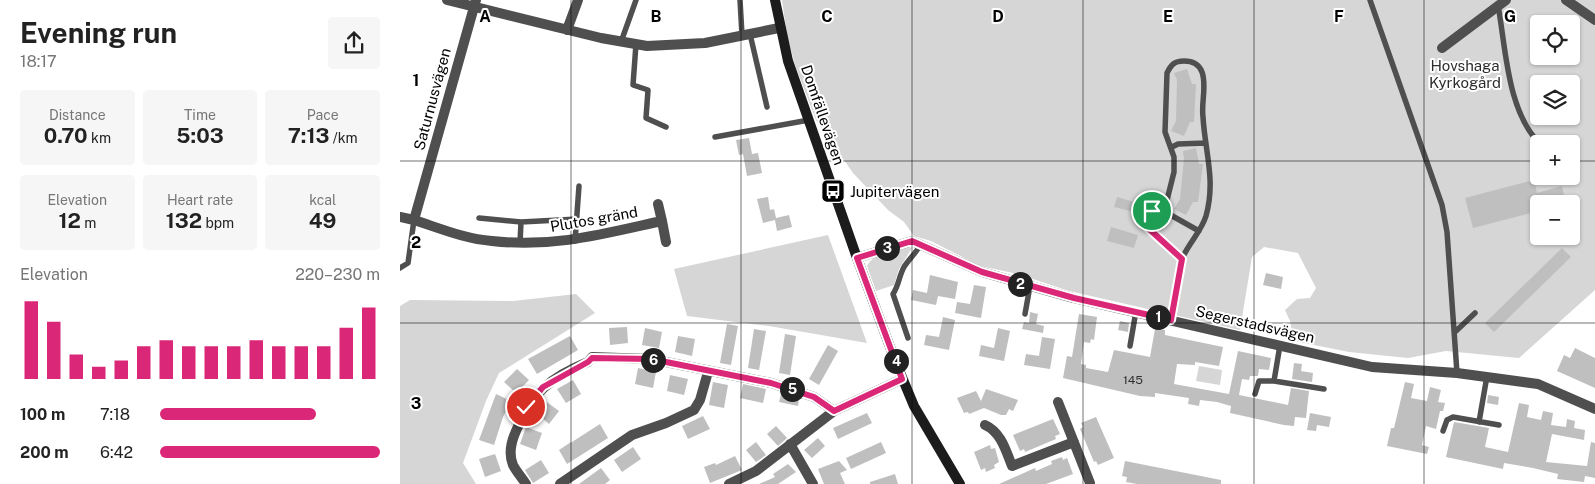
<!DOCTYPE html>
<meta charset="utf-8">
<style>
:root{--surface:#fff;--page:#f6f6f6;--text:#222;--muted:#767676;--accent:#db2777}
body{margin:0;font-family:"Public Sans",sans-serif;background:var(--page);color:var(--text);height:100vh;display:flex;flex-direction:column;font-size:19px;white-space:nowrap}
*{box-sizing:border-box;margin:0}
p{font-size:16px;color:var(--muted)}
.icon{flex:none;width:28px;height:28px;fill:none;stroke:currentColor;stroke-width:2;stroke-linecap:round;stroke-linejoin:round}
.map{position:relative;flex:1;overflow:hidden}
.panel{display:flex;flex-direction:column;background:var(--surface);width:400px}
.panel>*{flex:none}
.fabs{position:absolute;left:1130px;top:15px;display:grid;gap:10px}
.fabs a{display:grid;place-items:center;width:50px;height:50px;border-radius:5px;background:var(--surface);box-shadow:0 1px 4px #0004;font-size:25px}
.pin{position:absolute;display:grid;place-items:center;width:42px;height:42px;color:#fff;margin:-21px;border:2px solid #fff;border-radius:50%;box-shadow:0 1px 5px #0007}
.km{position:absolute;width:25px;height:25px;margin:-12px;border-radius:50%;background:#222;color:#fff;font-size:14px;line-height:25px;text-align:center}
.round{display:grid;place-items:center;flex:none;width:52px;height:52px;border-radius:5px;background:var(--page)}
.head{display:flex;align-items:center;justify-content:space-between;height:85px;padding:0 20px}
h1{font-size:28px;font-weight:700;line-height:38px}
.figures{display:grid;grid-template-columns:repeat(3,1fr);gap:8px;height:85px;padding:5px 20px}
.figures div{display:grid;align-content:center;border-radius:5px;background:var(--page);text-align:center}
.figures b{font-size:21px;font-weight:700}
.figures small{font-size:14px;font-weight:400}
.figures p{font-size:14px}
.chart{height:140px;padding:10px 20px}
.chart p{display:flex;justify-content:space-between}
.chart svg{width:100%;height:90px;margin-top:5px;stroke:var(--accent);stroke-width:6}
ul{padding:0 20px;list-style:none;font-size:16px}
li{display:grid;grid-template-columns:80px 60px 1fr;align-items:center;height:38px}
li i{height:12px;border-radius:6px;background:var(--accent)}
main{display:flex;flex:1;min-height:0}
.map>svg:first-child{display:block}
.green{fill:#d6d6d6;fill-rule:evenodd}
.building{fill:#bfbfbf}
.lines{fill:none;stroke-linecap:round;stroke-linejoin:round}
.lane{stroke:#4f4f4f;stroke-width:5.5}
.street{stroke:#4f4f4f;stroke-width:10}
.secondary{stroke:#1c1c1c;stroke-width:10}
.route-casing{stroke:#fff;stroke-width:10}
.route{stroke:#db2777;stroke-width:6}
.grid{fill:none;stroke:#000;stroke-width:1;stroke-opacity:0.55}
.labels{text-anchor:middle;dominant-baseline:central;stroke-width:4;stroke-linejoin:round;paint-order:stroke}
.number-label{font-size:12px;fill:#303030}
.park-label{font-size:15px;fill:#2d2d2d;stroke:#fff}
.street-label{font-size:15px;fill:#000;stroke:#fff}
.poi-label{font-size:15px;fill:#000;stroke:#fff;text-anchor:start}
.grid-label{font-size:16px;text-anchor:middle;font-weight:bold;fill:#000;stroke:#fff;stroke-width:4;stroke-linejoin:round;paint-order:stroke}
</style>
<main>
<section class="panel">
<div class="head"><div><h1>Evening run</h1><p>18:17</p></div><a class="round"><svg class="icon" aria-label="share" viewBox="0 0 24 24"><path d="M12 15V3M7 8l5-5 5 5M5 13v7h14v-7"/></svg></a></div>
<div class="figures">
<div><p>Distance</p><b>0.70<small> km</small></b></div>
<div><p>Time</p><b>5:03</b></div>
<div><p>Pace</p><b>7:13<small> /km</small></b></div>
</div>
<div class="figures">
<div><p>Elevation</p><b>12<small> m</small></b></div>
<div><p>Heart rate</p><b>132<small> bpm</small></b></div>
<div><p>kcal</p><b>49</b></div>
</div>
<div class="chart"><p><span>Elevation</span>220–230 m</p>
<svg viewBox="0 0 160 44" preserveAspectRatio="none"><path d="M5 44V6M15 44V16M25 44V32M35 44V38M45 44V35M55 44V28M65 44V25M75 44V28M85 44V28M95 44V28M105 44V25M115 44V28M125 44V28M135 44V28M145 44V19M155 44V9"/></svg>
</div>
<ul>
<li><b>100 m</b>7:18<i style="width:71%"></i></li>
<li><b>200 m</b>6:42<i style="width:100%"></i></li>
</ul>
</section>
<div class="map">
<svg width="1195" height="484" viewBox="0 0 1195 484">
<rect width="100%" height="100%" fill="#fff"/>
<!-- green -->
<path class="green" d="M382 0H1195V290L1119 358 1046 351 1008 358 949 352 894 341 890 321 885 310 897 299 910 298 916 288 898 253 864 247 852 257 840 330 669 291 618 274 580 266 531 241 514 236 504 222 488 210 453 173 416 120 395 65 387 35ZM1139 24H1171V56H1139ZM1139 84H1171V116H1139ZM1139 144H1171V176H1139ZM1139 204H1171V236H1139Z
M428 235 467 343 369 326 287 316 274 269Z
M509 247 512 248 499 269 494 285 476 291 467 266C473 253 496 251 509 247Z
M176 294 195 313 99 373 86 401 63 463 76 484H0V306L10 300 113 301Z
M799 366 822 370 820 385 796 381Z"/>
<!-- building -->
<path class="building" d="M787 69 792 84H796L794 122H790L784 136 771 131 776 121 777 80 774 73Z
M349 138 352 154 358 153 362 173 347 176 343 154 339 155 336 140Z
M796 148 799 164H803L798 202H793L786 215 774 209 780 199 784 159 783 151Z
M1134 180 1137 193 1162 186 1166 204H1139V211L1073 228 1065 198Z
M368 197 370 210 374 209 376 218 389 215 392 227 377 231 375 220 363 223 357 199Z
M717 197 745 205 743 214 714 207Z
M711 227 738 235 734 248 707 241Z
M1162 248 1171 257 1094 332 1085 323Z
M866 273 883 277 881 289 863 285Z
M530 275 558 282 555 299 538 296 536 305 511 300 513 290 527 293Z
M574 285 586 287 581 318 555 313 557 302 570 304Z
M630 312 638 314 636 324 644 326 643 333 622 329 624 322 629 323Z
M679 314 697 317 694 340 691 339 690 343 684 342 681 364 686 365V368L708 372 714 350 750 357 755 329 765 330V335L823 347 819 366 795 362V365L777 364 774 384 829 394 838 351 871 358 869 370 859 369 858 376H850L849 380 842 379 839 395 888 405 891 388 909 391 906 418 895 417 894 426 884 425 830 413 831 406 817 402 800 400 799 406 788 404 789 398 755 393V397L740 396 663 378 667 356 672 357Z
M543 317 555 320 549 350 524 345 526 335 539 337Z
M720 321 729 323 728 332 718 330Z
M327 324 338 326 331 365 320 363Z
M227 327 228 343 210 345 209 328Z
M245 328 262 332 259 348 242 345Z
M598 328 610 331 604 361 579 356 581 345 594 348Z
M354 329 366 331 359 370 348 368Z
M385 334 396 336 390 375 379 373Z
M170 336 178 350 137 374 128 359Z
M278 336 295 339 292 356 275 352Z
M642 337 655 339 650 369 624 365 626 354 639 356Z
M428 345 438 351 419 385 409 379Z
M1175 348 1195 358V388L1157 371 1164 355 1170 358Z
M894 363 902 364 901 371 913 373 912 382 892 379Z
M238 368 256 372 253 388 235 384Z
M117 369 129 380 116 393 104 382Z
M270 375 288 379 284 395 267 391Z
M173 380 181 394 166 403 157 389Z
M313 382 328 385 324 408 309 405Z
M1005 382 1014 384 1011 398 1027 401 1030 387 1041 390 1038 402 1045 403 1043 411H1040L1036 429 1026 426 1022 445 1029 447 1027 454 987 446 991 428H994Z
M343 384 366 389 363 403 340 398Z
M586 389 618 400 613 411 609 409 606 415H601L584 408 569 414 568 412 564 413 557 398 576 391 581 401Z
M96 394 111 401 103 417 94 445 79 440Z
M381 394 399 399 398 406 379 402Z
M1088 395 1099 397 1098 405 1087 403Z
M144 400 159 411 149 424 135 412Z
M1119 403 1129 405 1127 417 1141 420 1143 411 1153 413 1151 425 1166 427 1167 419 1175 421 1174 428 1185 430 1184 440 1152 434 1146 462 1187 466 1191 442 1195 443V478L1185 476 1184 482 1157 479 1158 474 1133 468 1104 463 1103 469 1046 457 1054 422 1089 428 1085 447 1108 452Z
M467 413 472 423 438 439 433 428Z
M910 413 931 417 929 427 917 425 916 431 907 430Z
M303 416 310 429 288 439 282 426Z
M696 417 714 458 698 465 696 461 694 462 680 429 683 427 681 423Z
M653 419 660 434 655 436 656 439 625 452 624 449 620 451 613 435Z
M200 424 208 438 167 464 159 450 171 442 174 443 172 442Z
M376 426 387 438 378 446 367 434Z
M126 427 142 433 136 450 120 444Z
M418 438 425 446 412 458 404 450Z
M356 442 366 455 356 462 346 450Z
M481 442 486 453 451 469 446 458Z
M590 445 591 449 595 448 599 462 594 465 595 468 586 472 585 468 581 470 574 452Z
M233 447 241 459 222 472 214 460Z
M95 454 101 471 85 477 79 459Z
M335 456 342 470 310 483 304 467 315 463 316 465Z
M662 457 663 460 667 458 673 474 646 484H599L635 468 636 471 652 464 651 461Z
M141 460 149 473 133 483 125 470Z
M439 461 447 470 440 473 445 484H424L418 469Z
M725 461 821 480V484H737L726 482 727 477 722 476Z
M388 464 396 472 378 484H359L375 477 373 474Z
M201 468 210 480 205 484H179Z
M495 474 498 484H470V482Z"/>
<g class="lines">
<!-- lane -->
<path class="lane" d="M340 0 342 35
M970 0 1042 205 1047 232 1057 373
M1098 5C1106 49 1107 111 1140 144
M350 34 367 107
M221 42 236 0
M236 44 233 85 248 90 246 118 266 127
M315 137 409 120
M772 147 778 144 806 143
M764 212 774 172V157L765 132 767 73C771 65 774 61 784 61 792 61 799 64 802 72 807 85 801 103 803 117 805 152 816 180 806 216 801 232 788 244 782 259 775 277 775 301 771 320
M79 218 121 222 178 219
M175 241 179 186
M120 243 121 222
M782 259 748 228 743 221 752 211 760 209 799 231
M0 268 8 263 14 220
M625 314 630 286
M1056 331 1075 313
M508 338 493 294C499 285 499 276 504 267 509 259 516 253 521 244
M880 345 874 381 924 389
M730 346 736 311
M855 394 859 381H874
M1079 422 1087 376
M1043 431 1047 420 1053 417 1099 425"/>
<!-- street -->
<path class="street" d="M47 0 201 38 247 46 305 43 379 28
M1166 0 1195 20
M167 30 178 0
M1042 48 1106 0
M258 204 262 221
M0 217 14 220 76 0
M14 220C39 228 65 239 92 241 153 248 203 234 262 221L266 242
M457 258 512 241 582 272 673 298 972 367 1057 373 1138 384 1195 409
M658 402 690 483
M585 425C601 432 606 451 612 466L674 442
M390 444 413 484
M126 484C122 478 116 471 113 465 108 453 111 442 116 431 131 393 151 377 188 362L192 357 251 359 371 383 414 397 434 411
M160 484 232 435 266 423 294 410 300 400 308 372
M329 484 356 471 434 411 502 379"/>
<!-- secondary -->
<path class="secondary" d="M375 0 388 61 457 258 496 363 514 406 560 484"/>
</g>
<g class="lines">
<!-- route casing -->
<g class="route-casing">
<path id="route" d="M126 407 143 387 188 362 192 358 251 359 371 383 414 397 434 411 502 379 457 258 512 241 582 272 674 298 771 320 782 259 748 228 744 221 752 211"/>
</g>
<!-- route -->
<use href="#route" class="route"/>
</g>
<!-- grid -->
<path class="grid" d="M171 0V484M341 0V484M512 0V484M683 0V484M854 0V484M1024 0V484M0 161H1139M1171 161H1195M0 323H1195"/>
<!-- icons -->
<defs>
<g id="bus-square" transform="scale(1.25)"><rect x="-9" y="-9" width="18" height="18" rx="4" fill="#000" stroke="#fff"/><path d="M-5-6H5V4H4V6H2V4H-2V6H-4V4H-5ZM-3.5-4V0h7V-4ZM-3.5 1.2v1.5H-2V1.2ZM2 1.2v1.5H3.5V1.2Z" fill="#fff"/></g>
</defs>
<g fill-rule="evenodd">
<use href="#bus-square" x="433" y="191"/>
</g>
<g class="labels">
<!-- number labels -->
<g class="number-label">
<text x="733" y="380">145</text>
</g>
<!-- park labels -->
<g class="park-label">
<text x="1065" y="65">Hovshaga<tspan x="1065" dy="17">Kyrkogård</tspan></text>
</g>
<!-- street labels -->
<g class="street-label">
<text transform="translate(32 99) rotate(-75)">Saturnusvägen</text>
<text transform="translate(423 115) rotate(71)">Domfällevägen</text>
<text transform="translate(194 219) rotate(-10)">Plutos gränd</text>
<text transform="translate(855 324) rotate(13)">Segerstadsvägen</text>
</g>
<!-- poi labels -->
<g class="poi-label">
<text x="450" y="191">Jupitervägen</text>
</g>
</g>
<g class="grid-label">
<text x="85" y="22">A</text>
<text x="256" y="22">B</text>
<text x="427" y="22">C</text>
<text x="598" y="22">D</text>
<text x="768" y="22">E</text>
<text x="939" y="22">F</text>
<text x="1110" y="22">G</text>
<text x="16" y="86">1</text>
<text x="16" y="248">2</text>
<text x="16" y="409">3</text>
</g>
</svg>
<div class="fabs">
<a><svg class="icon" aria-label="locate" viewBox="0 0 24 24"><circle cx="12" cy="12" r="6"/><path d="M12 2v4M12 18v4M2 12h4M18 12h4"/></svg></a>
<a><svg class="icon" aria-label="layers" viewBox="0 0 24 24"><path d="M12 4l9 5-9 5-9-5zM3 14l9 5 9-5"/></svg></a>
<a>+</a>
<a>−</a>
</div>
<div class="pin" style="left:752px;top:211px;background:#1e9e55"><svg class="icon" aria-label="arrive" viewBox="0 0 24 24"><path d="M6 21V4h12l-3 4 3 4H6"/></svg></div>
<div class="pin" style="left:126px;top:407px;background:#d93025"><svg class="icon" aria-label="check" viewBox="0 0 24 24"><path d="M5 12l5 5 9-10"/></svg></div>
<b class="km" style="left:758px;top:317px">1</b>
<b class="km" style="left:620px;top:284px">2</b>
<b class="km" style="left:487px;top:248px">3</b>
<b class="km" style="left:496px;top:361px">4</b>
<b class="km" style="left:392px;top:389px">5</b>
<b class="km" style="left:253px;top:360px">6</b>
</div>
</main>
